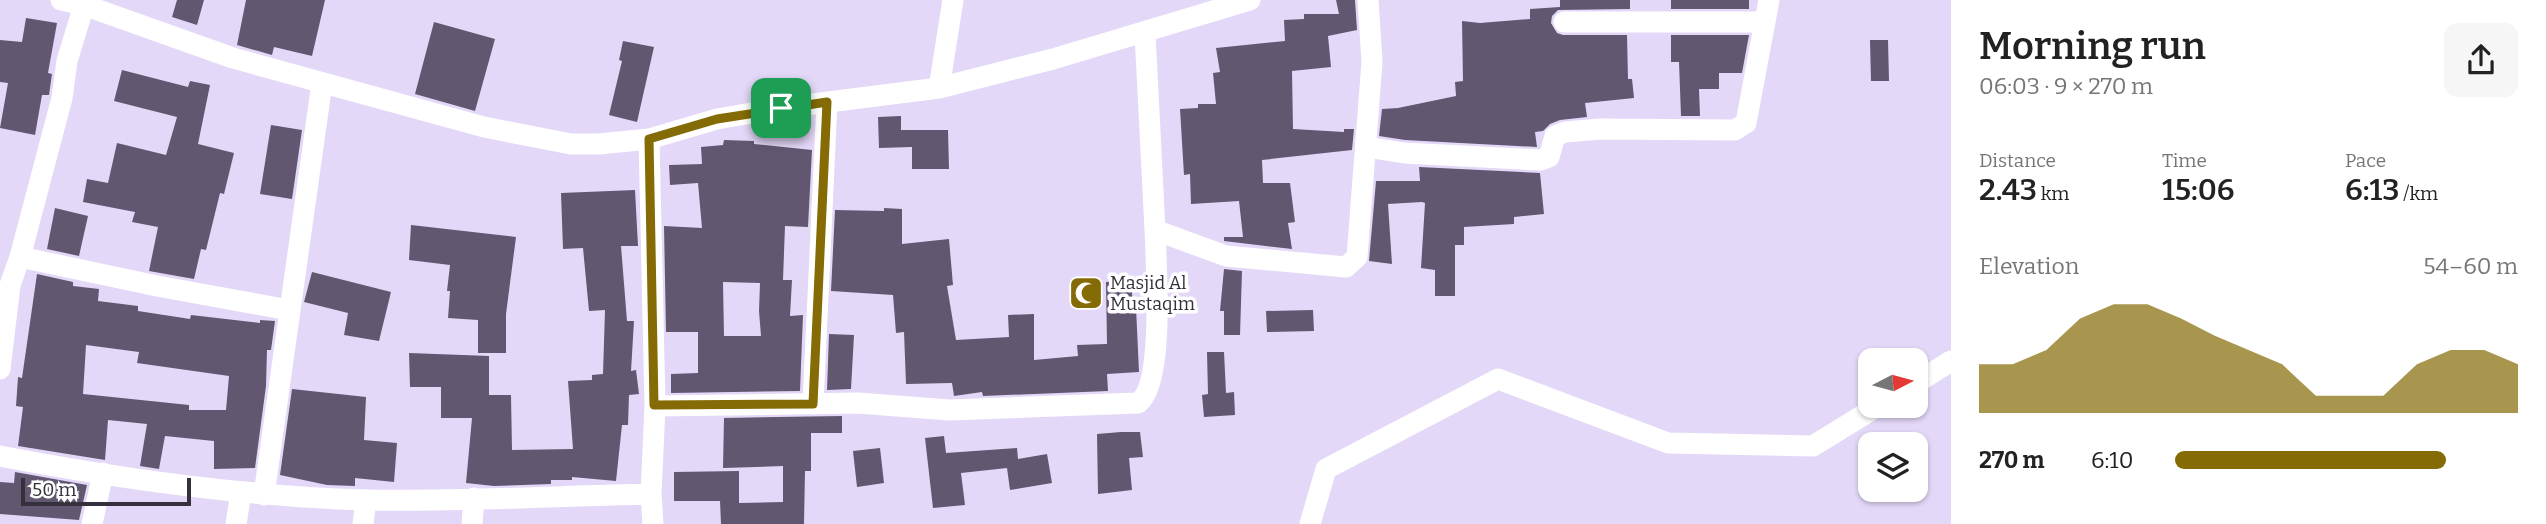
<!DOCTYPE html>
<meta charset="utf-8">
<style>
:root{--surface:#fff;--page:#f6f6f6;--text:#222;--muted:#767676;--accent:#846b05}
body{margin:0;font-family:Bitter,serif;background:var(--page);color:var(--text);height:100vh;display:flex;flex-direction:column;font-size:26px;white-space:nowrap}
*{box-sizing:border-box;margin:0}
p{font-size:23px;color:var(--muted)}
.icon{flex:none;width:38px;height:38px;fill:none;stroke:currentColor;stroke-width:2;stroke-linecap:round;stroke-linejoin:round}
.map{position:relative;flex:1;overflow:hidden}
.sheet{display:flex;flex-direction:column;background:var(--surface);width:595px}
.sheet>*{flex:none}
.needle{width:46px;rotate:84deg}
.tools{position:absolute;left:1858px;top:348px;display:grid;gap:14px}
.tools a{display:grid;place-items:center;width:70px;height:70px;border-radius:14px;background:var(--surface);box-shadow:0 2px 5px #0004;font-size:35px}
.scale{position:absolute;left:21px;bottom:18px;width:170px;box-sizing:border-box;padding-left:7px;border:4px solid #34303c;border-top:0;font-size:19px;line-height:24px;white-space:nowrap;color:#34303c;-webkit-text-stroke:5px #fff;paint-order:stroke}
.pin{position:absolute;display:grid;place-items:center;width:60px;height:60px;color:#fff;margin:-30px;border-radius:14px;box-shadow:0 4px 10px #0006}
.round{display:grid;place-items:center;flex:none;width:74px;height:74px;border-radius:14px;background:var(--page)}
.summary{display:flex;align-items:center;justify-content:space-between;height:119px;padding:0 28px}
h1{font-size:38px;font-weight:600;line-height:52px}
.stats{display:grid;grid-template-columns:repeat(3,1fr);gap:10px;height:119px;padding:7px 28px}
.stats div{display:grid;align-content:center}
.stats b{font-size:30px;font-weight:600}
.stats small{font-size:19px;font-weight:400}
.stats p{font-size:19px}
.chart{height:196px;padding:14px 28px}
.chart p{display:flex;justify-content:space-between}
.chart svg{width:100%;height:126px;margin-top:7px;fill:var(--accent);opacity:.7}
ul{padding:0 28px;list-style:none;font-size:23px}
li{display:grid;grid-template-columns:112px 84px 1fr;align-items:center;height:52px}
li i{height:18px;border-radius:9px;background:var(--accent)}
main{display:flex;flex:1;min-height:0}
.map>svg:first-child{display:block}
.building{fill:#615771;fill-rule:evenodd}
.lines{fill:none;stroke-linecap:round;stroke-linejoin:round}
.street{stroke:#fff;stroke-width:21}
.route-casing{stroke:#fff;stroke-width:14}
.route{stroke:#846b05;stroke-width:9}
.labels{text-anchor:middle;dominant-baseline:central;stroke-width:7;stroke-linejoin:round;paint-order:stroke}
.poi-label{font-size:18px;fill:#34303c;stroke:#fff;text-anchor:start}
</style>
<main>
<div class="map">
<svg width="1951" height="524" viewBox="0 0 1951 524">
<rect width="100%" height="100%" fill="#e4d8f8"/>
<!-- building -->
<path class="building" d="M177 0H204L197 25 172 17Z
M246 0H325L312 56 274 47 272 55 237 45Z
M1336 0H1355L1357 30 1328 36 1331 67 1292 71 1293 129 1344 132V129H1354L1352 150 1262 160 1263 183H1290L1295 222 1288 223 1292 249 1224 241V237H1243L1239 201 1191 204 1190 174 1184 175 1180 109 1198 108V104H1216L1213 73 1220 72 1216 48 1285 41 1284 20 1304 19V14H1339Z
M1560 0H1630V9L1558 10 1552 16 1551 23 1557 33 1563 35H1627L1628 79H1632L1634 98 1585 103 1587 117 1560 120 1550 124 1543 131 1535 132 1537 147 1405 140 1379 136 1382 109 1398 108 1456 96 1455 82 1463 81 1462 21 1480 23 1530 19V9L1560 7Z
M1671 0H1749V9H1671Z
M26 18 57 23 48 73 52 74 49 95H42L35 135 0 128 8 83 0 82V40L22 42Z
M434 22 495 39 475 111 415 94Z
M1671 35H1749L1742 73H1719V89H1699L1700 116H1681L1679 62H1671Z
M1870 40H1888L1889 81H1871Z
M623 41 654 47 637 122 609 115 622 61 619 60Z
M122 70 188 87 190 81 210 85 198 144 234 153 224 194 220 193 206 250 201 249 194 279 149 271 158 227 132 222 135 212 83 202 87 179 108 183 117 143 166 155 177 117 114 101Z
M901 116V130H948L949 169H912V147L879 148 878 117Z
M271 125 302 130 292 199 260 194Z
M724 140 754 141V144L812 150 808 227 785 226 783 280H792L790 316 803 315 800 391 671 393V374L698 373V332H666L664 226 702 228 698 183 670 185 669 165 702 164 701 147 723 145ZM723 282 760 283 759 311 761 336H724Z
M1419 167 1540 173 1544 214 1514 217V224L1464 227V245H1455V296H1435V270L1421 268 1425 203 1422 202 1388 204 1392 264 1369 261 1376 181H1420Z
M635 190 638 246H621L627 321H634L631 371 636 370 639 394 629 395 628 425H622L616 481 572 477V480H551V484L494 486 466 483 472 418H441V387H410L409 353 489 356V395H511L512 450 573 449 568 381 592 380V375L603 374 605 310 589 311 583 248 563 249 561 193Z
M55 208 88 216 79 256 47 249Z
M884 208 902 209V244L949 239 953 285 947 286 956 340 1009 337 1008 315 1034 314V360L1078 356 1077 345 1107 344 1106 282 1131 280 1133 307H1136L1139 372 1107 374 1108 391 983 396 982 392 954 396 952 383 906 384 904 332 896 333 893 295 831 291 835 210 884 211Z
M411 225 516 237 506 314V353H478V320L448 318 450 291H447L450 265 409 260Z
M1224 269 1242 271 1240 335H1224V311H1220Z
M312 272 391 292 379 341 344 335 348 313 304 302Z
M37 274 73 282V286L99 289 98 301 138 306V311L190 319 191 315 260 323V320L275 321 271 350H267L266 386 255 468 214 469V441L165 436 159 469 140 466 147 424 108 420 105 460 18 446 23 407 16 406 18 377 22 378ZM86 345 139 352 137 363 229 376 226 410H189V405L83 394Z
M1313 310 1314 331 1267 332 1266 311Z
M829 334 854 335 851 389 827 390Z
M1207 352H1224L1226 393 1234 392 1235 415 1204 417 1202 395 1208 394Z
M292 389 366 397 364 440 397 443 394 482 355 478V486L327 485 280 475Z
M842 416V433H811V471H805L804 524H721L720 501H674V472L739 471V503L783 502V466L723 468 724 418Z
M1121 432H1140L1143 457 1129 458 1132 490 1098 494 1097 434Z
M944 436 946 453 1017 448 1018 459 1047 454 1052 483 1010 490 1007 468 961 473 965 505 933 508 925 438Z
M880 448 884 483 857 487 853 451Z
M15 472 87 485 79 520 0 514V482L14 483Z"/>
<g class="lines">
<!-- street -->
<path class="street" d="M61 0 84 5 233 58 484 127 571 144H599L649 139 717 119 781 108 939 88 1053 59 1250 0
M1564 22H1764
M1145 33 1155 230 1226 256 1346 267 1357 257 1372 62 1368 0
M939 88 953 0
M1366 147 1404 153 1541 160 1549 157 1555 136 1565 132 1600 129 1735 130 1746 123 1769 0
M20 257 157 286 289 310
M0 369 10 285 20 257 62 98 67 61 84 5
M1916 383 1951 361
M813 404 827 102
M655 406 858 403 949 410 1138 403C1165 385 1156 264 1155 230
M0 456C120 479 242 496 364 500 459 502 556 496 651 494L655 406 649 139
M651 494 653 524
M264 495 322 83
M92 524 103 473
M236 524 241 492
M363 524 366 500
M472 524 474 498
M1310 524 1326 469 1498 379 1668 443 1813 446 1878 406"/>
</g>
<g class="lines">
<!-- route casing -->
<g class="route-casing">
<path id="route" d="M827 102 813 404 654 405 649 139 717 119Z"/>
</g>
<!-- route -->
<use href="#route" class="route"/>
</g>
<!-- icons -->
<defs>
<g id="mosque-square" transform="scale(1.75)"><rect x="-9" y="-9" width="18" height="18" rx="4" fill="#846b05" stroke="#fff"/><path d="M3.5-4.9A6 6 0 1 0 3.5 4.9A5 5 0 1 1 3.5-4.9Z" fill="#fff"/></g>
</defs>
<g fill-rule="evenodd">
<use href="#mosque-square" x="1086" y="293"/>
</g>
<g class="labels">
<!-- poi labels -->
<g class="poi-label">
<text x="1110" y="283">Masjid Al<tspan x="1110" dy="21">Mustaqim</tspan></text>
</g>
</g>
</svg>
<div class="tools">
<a><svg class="needle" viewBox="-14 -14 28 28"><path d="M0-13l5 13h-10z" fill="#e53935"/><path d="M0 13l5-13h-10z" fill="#767676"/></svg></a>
<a><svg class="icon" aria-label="layers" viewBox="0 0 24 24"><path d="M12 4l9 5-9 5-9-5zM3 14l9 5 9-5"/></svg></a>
</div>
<div class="scale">50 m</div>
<div class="pin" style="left:781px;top:108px;background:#1e9e55"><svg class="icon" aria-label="arrive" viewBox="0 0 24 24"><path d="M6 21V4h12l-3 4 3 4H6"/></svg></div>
</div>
<section class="sheet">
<div class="summary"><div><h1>Morning run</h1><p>06:03 · 9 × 270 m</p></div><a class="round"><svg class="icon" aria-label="share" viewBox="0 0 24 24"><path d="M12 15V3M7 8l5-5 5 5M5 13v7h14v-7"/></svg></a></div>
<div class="stats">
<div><p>Distance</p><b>2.43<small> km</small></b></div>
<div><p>Time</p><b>15:06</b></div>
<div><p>Pace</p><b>6:13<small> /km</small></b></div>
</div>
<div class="chart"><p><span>Elevation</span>54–60 m</p>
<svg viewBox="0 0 160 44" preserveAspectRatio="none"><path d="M0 44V27L10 27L20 22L30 11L40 6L50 6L60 11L70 17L80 22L90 27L100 38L110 38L120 38L130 27L140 22L150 22L160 27V44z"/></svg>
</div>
<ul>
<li><b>270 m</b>6:10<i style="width:79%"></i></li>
</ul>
</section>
</main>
